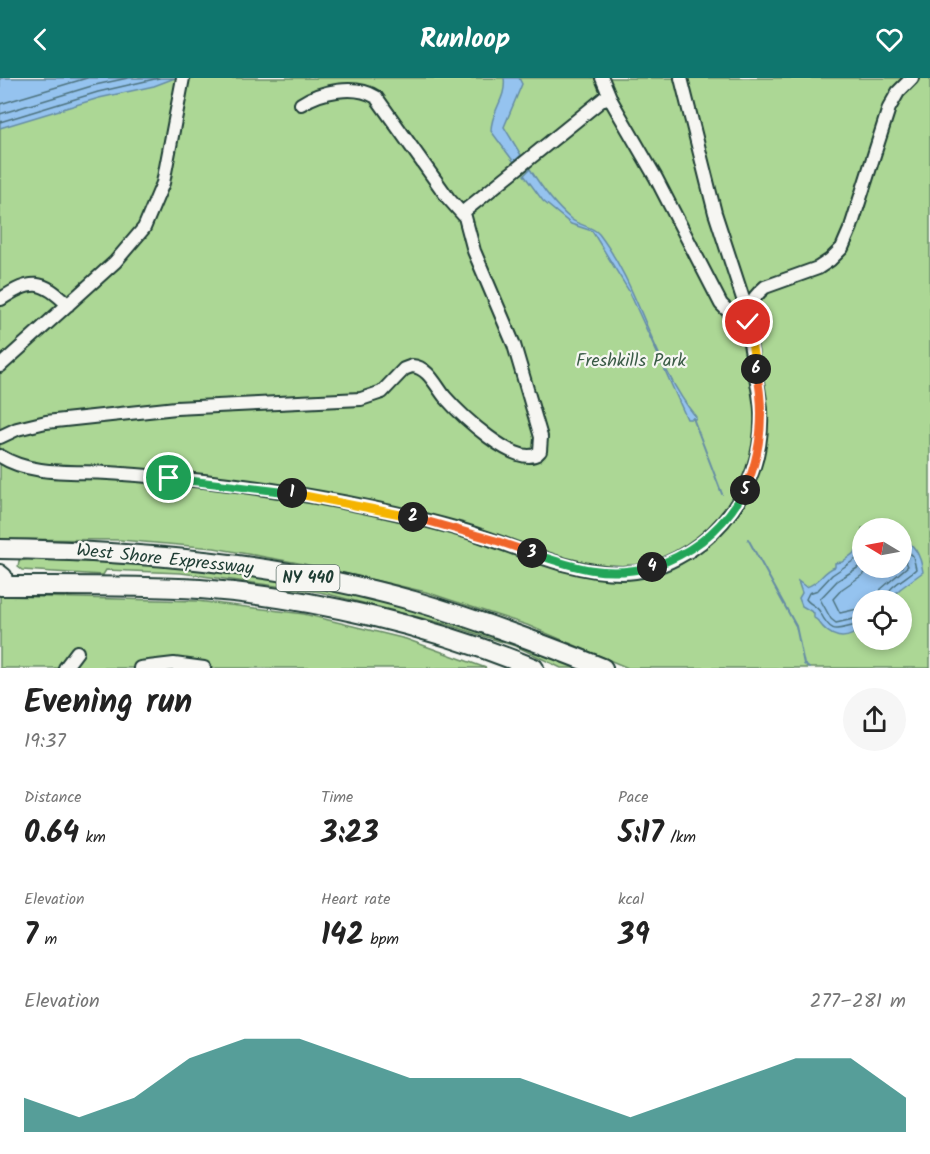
<!DOCTYPE html>
<meta charset="utf-8">
<style>
:root{--surface:#fff;--page:#f6f6f6;--text:#222;--muted:#767676;--accent:#0f766e}
body{margin:0;font-family:Kalam,sans-serif;background:var(--page);color:var(--text);height:100vh;display:flex;flex-direction:column;font-size:22px;white-space:nowrap}
*{box-sizing:border-box;margin:0}
p{font-size:20px;color:var(--muted)}
.icon{flex:none;width:33px;height:33px;fill:none;stroke:currentColor;stroke-width:2;stroke-linecap:round;stroke-linejoin:round}
.map{position:relative;height:590px;overflow:hidden}
.drawer{display:flex;flex-direction:column;background:var(--surface);flex:1}
.drawer>*{flex:none}
.needle{width:39px;rotate:280deg}
.fabs{position:absolute;left:852px;top:440px;display:grid;gap:12px}
.fabs a{display:grid;place-items:center;width:60px;height:60px;border-radius:50%;background:var(--surface);box-shadow:0 3px 9px #0003;font-size:30px}
.pin{position:absolute;display:grid;place-items:center;width:51px;height:51px;color:#fff;margin:-26px;border:3px solid #fff;border-radius:50%;box-shadow:0 2px 6px #0007}
.km{position:absolute;width:30px;height:30px;margin:-15px;border-radius:50%;background:#222;color:#fff;font-size:16px;line-height:30px;text-align:center}
.round{display:grid;place-items:center;flex:none;width:63px;height:63px;border-radius:32px;background:var(--page)}
.headline{display:flex;align-items:center;justify-content:space-between;height:102px;padding:0 24px}
h1{font-size:33px;font-weight:600;line-height:45px}
.figures{display:grid;grid-template-columns:repeat(3,1fr);gap:9px;height:102px;padding:6px 24px}
.figures div{display:grid;align-content:center}
.figures b{font-size:30px;font-weight:600}
.figures small{font-size:16px;font-weight:400}
.figures p{font-size:16px}
.chart{height:168px;padding:12px 24px}
.chart p{display:flex;justify-content:space-between}
.chart svg{width:100%;height:108px;margin-top:6px;fill:var(--accent);opacity:.7}
header{display:flex;justify-content:space-between;align-items:center;height:78px;padding:0 24px;background:var(--accent);color:#fff;font-size:27px;font-weight:600}
.map>svg:first-child{display:block}
.green{fill:#acd795;stroke:#668a64;stroke-width:1.5;fill-rule:evenodd}
.water{fill:#95c3ef;stroke:#668da4;stroke-width:1.5}
.lines{fill:none;stroke-linecap:round;stroke-linejoin:round}
.shore{stroke:#4e737f;stroke-width:1.5}
.stream{stroke:#668da4;stroke-width:2}
.minor-casing{stroke:#1f3d34;stroke-width:16}
.highway-casing{stroke:#1f3d34;stroke-width:22}
.minor{stroke:#f6f6f2;stroke-width:12}
.highway{stroke:#f6f6f2;stroke-width:18}
.split-1-casing{stroke:#fff;stroke-width:12}
.split-2-casing{stroke:#fff;stroke-width:12}
.split-3-casing{stroke:#fff;stroke-width:12}
.split-4-casing{stroke:#fff;stroke-width:12}
.split-5-casing{stroke:#fff;stroke-width:12}
.split-6-casing{stroke:#fff;stroke-width:12}
.split-7-casing{stroke:#fff;stroke-width:12}
.split-1{stroke:#22a559;stroke-width:8}
.split-2{stroke:#f5b400;stroke-width:8}
.split-3{stroke:#f0652b;stroke-width:8}
.split-4{stroke:#22a559;stroke-width:8}
.split-5{stroke:#22a559;stroke-width:8}
.split-6{stroke:#f0652b;stroke-width:8}
.split-7{stroke:#f5b400;stroke-width:8}
.labels{text-anchor:middle;dominant-baseline:central;stroke-width:4.5;stroke-linejoin:round;paint-order:stroke}
.shield{fill:#f6f6f2;stroke:#60746d;stroke-width:1.5}
.shield-label{font-size:16px;font-weight:bold;fill:#1f3d34}
.park-label{font-size:18px;fill:#3b5c47;stroke:#f6f6f2}
.street-label{font-size:18px;fill:#1f3d34;stroke:#f6f6f2}
</style>
<header><svg class="icon" aria-label="back" viewBox="0 0 24 24"><path d="M15 5l-7 7 7 7"/></svg>Runloop<svg class="icon" aria-label="heart" viewBox="0 0 24 24"><path d="M12 20l-8-8c-3-5 5-10 8-4 3-6 11-1 8 4z"/></svg></header>
<div class="map">
<svg width="930" height="590" viewBox="0 0 930 590">
<rect width="100%" height="100%" fill="#f6f6f2"/>
<filter id="ink" filterUnits="userSpaceOnUse"><feTurbulence type="fractalNoise" baseFrequency=".0167" numOctaves="2"/><feDisplacementMap in="SourceGraphic" scale="12" xChannelSelector="R" yChannelSelector="G"/><feConvolveMatrix kernelMatrix="1 2 1 2 8 2 1 2 1" color-interpolation-filters="sRGB"/></filter>
<g filter="url(#ink)">
<!-- green -->
<path class="green" d="M0 0H930V590H628L527 547 426 514 304 486 214 470 120 462 0 461ZM862 450H902V489H862ZM862 522H902V561H862Z
M29 481 167 488 251 497 335 512 411 529 587 590H561L518 569 449 547 320 514 181 495 106 492 103 497 22 492 18 489 19 483Z
M0 518 197 523 304 536 406 561 486 590H0Z"/>
<!-- water -->
<path class="water" d="M0 0H175L154 8 99 20 0 50Z
M504 0H519L522 6 504 49 521 77 514 84 491 53C491 32 507 21 504 0Z
M530 91C542 110 554 127 571 141 579 148 593 148 599 156 641 211 653 287 696 339L695 341H687L629 213 592 153 571 146 543 123 524 97Z
M902 461C916 466 921 480 923 494L900 511 889 522H862V550C845 565 830 560 818 543 813 537 814 544 814 535L802 528 799 520 802 515 798 503 806 509C819 506 823 493 835 489V485L842 484 862 469V489H902Z"/>
<g class="lines">
<!-- shore -->
<path class="shore" d="M0 26 87 0
M0 36 95 7 128 0
M0 44 98 14 159 0
M862 477 832 497 818 512 809 515 806 521C809 526 817 528 820 534 834 561 838 549 862 546
M862 487 837 503 820 521 831 541 836 545 862 539
M878 522 881 511 908 488 902 476
M885 522C887 508 907 500 916 491L913 478 902 467
M862 530 840 535 833 521 842 511 874 489"/>
<!-- stream -->
<path class="stream" d="M693 340 722 416
M748 461 796 548 804 586 809 590"/>
<!-- minor casing -->
<g class="minor-casing">
<path id="minor" d="M602 0 612 24 656 100 721 226 730 235 748 236 715 135 681 0
M462 135 608 17
M1 221C31 201 42 201 68 227
M0 288 115 184 144 150 163 105 183 0
M0 359 17 351 46 344 176 330 361 321 382 314 404 291 412 288C428 289 436 308 445 319 460 336 515 389 537 376L540 373 541 359 514 267 474 173 465 139 448 120 376 19C355 6 321 13 301 26
M0 378C32 398 72 393 108 395 140 397 172 400 204 403 291 413 377 428 462 452 514 467 566 495 622 495 659 495 699 472 723 444 750 413 763 374 761 333 760 306 742 249 750 228 753 220 759 214 765 209L818 190 830 182 842 170 851 149 889 30 898 14 912 0
M0 493 5 497 7 508
M65 590 77 574
M140 590 174 586 204 590"/>
</g>
<!-- highway casing -->
<g class="highway-casing">
<path id="highway" d="M0 471C139 473 280 485 414 523 479 542 541 565 603 590
M0 508C67 508 133 507 200 511 310 519 432 548 534 590"/>
</g>
<!-- minor -->
<use href="#minor" class="minor"/>
<!-- highway -->
<use href="#highway" class="highway"/>
</g>
</g>
<g class="lines" filter="url(#ink)">
<!-- split-1 casing -->
<g class="split-1-casing">
<path id="split-1" d="M169 400 292 415"/>
</g>
<!-- split-2 casing -->
<g class="split-2-casing">
<path id="split-2" d="M292 415 413 439"/>
</g>
<!-- split-3 casing -->
<g class="split-3-casing">
<path id="split-3" d="M413 439 494 462 532 475"/>
</g>
<!-- split-4 casing -->
<g class="split-4-casing">
<path id="split-4" d="M532 475C576 490 605 500 652 489"/>
</g>
<!-- split-5 casing -->
<g class="split-5-casing">
<path id="split-5" d="M652 489C694 475 724 450 745 412"/>
</g>
<!-- split-6 casing -->
<g class="split-6-casing">
<path id="split-6" d="M745 412C762 373 765 332 756 291"/>
</g>
<!-- split-7 casing -->
<g class="split-7-casing">
<path id="split-7" d="M748 244 756 291"/>
</g>
<!-- split-1 -->
<use href="#split-1" class="split-1"/>
<!-- split-2 -->
<use href="#split-2" class="split-2"/>
<!-- split-3 -->
<use href="#split-3" class="split-3"/>
<!-- split-4 -->
<use href="#split-4" class="split-4"/>
<!-- split-5 -->
<use href="#split-5" class="split-5"/>
<!-- split-6 -->
<use href="#split-6" class="split-6"/>
<!-- split-7 -->
<use href="#split-7" class="split-7"/>
</g>
<g class="labels">
<!-- shield labels -->
<rect class="shield" x="276.5" y="487" width="63" height="26" rx="4.5"/>
<g class="shield-label">
<text x="308" y="500">NY 440</text>
</g>
<!-- park labels -->
<g class="park-label">
<text x="631" y="283">Freshkills Park</text>
</g>
<!-- street labels -->
<g class="street-label">
<text transform="translate(165 482) rotate(6)">West Shore Expressway</text>
</g>
</g>
</svg>
<div class="fabs">
<a><svg class="needle" viewBox="-14 -14 28 28"><path d="M0-13l5 13h-10z" fill="#e53935"/><path d="M0 13l5-13h-10z" fill="#767676"/></svg></a>
<a><svg class="icon" aria-label="locate" viewBox="0 0 24 24"><circle cx="12" cy="12" r="6"/><path d="M12 2v4M12 18v4M2 12h4M18 12h4"/></svg></a>
</div>
<div class="pin" style="left:169px;top:400px;background:#1e9e55"><svg class="icon" aria-label="arrive" viewBox="0 0 24 24"><path d="M6 21V4h12l-3 4 3 4H6"/></svg></div>
<div class="pin" style="left:748px;top:244px;background:#d93025"><svg class="icon" aria-label="check" viewBox="0 0 24 24"><path d="M5 12l5 5 9-10"/></svg></div>
<b class="km" style="left:292px;top:415px">1</b>
<b class="km" style="left:413px;top:439px">2</b>
<b class="km" style="left:532px;top:475px">3</b>
<b class="km" style="left:652px;top:489px">4</b>
<b class="km" style="left:745px;top:412px">5</b>
<b class="km" style="left:756px;top:291px">6</b>
</div>
<section class="drawer">
<div class="headline"><div><h1>Evening run</h1><p>19:37</p></div><a class="round"><svg class="icon" aria-label="share" viewBox="0 0 24 24"><path d="M12 15V3M7 8l5-5 5 5M5 13v7h14v-7"/></svg></a></div>
<div class="figures">
<div><p>Distance</p><b>0.64<small> km</small></b></div>
<div><p>Time</p><b>3:23</b></div>
<div><p>Pace</p><b>5:17<small> /km</small></b></div>
</div>
<div class="figures">
<div><p>Elevation</p><b>7<small> m</small></b></div>
<div><p>Heart rate</p><b>142<small> bpm</small></b></div>
<div><p>kcal</p><b>39</b></div>
</div>
<div class="chart"><p><span>Elevation</span>277–281 m</p>
<svg viewBox="0 0 160 44" preserveAspectRatio="none"><path d="M0 44V30L10 38L20 30L30 14L40 6L50 6L60 14L70 22L80 22L90 22L100 30L110 38L120 30L130 22L140 14L150 14L160 30V44z"/></svg>
</div>
</section>
